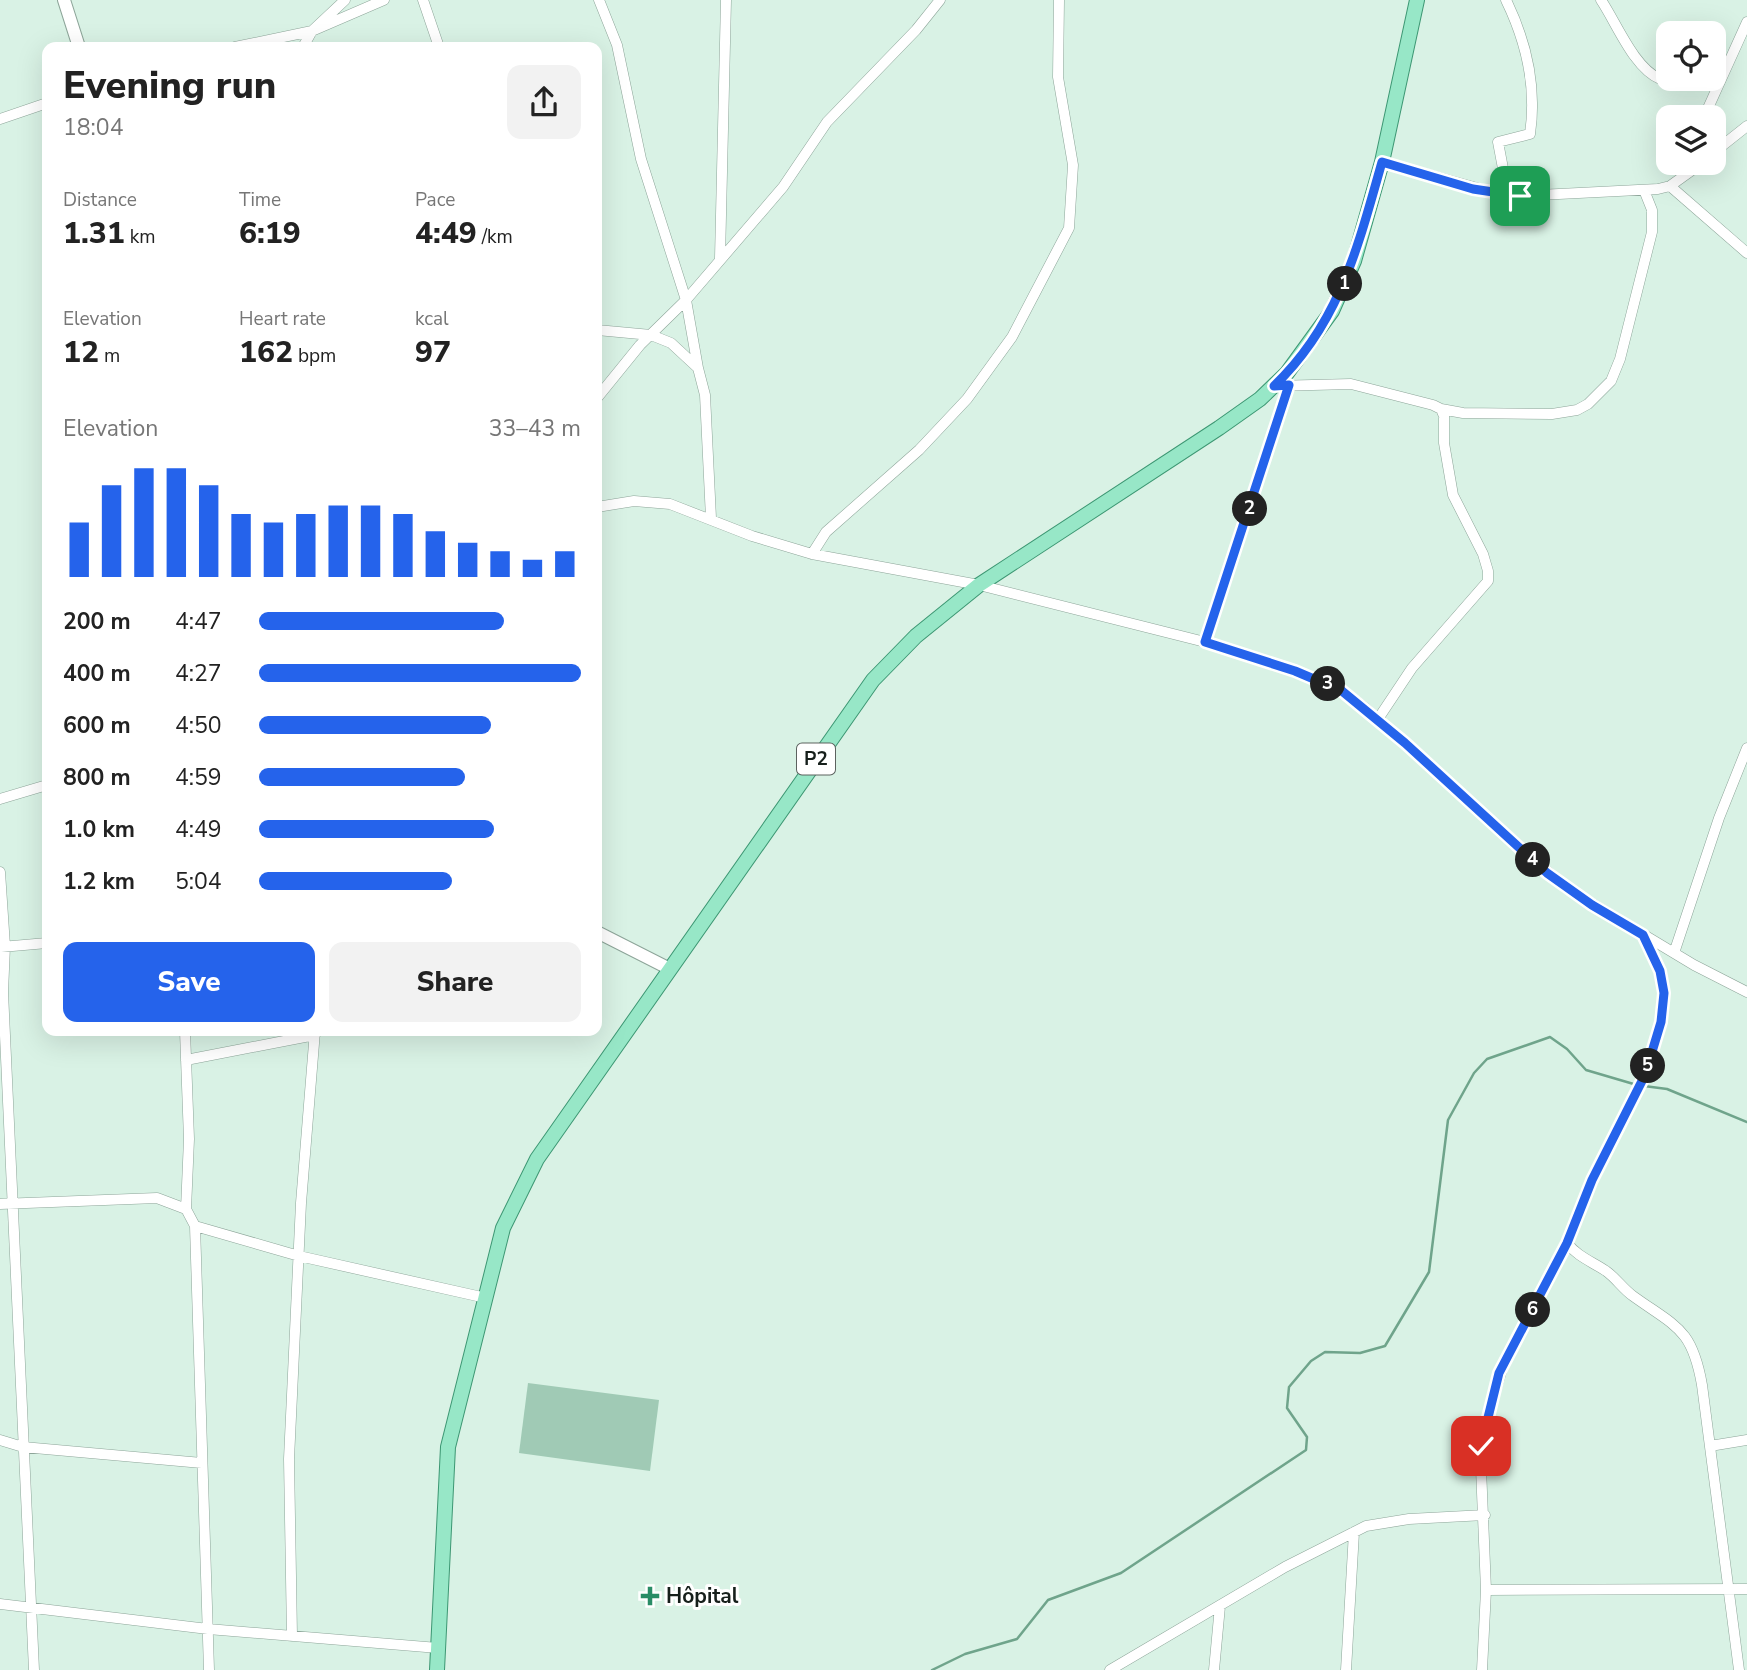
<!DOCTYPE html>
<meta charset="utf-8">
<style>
:root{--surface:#fff;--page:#f2f2f2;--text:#222;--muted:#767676;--accent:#2563eb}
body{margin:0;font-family:"Nunito Sans",sans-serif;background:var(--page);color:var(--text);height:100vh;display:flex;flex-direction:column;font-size:26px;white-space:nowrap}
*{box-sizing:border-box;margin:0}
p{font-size:23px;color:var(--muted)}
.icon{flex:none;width:38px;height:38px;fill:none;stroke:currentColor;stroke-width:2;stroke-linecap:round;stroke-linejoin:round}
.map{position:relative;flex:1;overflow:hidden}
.details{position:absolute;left:42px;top:42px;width:560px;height:994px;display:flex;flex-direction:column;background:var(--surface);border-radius:14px;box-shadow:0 7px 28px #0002}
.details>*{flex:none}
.buttons{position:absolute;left:1656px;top:21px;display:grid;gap:14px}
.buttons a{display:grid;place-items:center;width:70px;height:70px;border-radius:14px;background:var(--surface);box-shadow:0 7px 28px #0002;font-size:35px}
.pin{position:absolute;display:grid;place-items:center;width:60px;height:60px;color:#fff;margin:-30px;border-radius:14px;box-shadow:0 4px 10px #0006}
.km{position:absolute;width:35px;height:35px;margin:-18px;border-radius:50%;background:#222;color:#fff;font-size:19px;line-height:35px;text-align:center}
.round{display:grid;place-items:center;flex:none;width:74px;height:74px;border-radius:14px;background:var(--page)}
.overview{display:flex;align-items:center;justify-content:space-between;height:119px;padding:0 21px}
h1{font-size:38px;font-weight:800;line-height:52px}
.stats{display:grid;grid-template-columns:repeat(3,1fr);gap:10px;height:119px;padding:7px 21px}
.stats div{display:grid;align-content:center}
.stats b{font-size:30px;font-weight:800}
.stats small{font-size:19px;font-weight:400}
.stats p{font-size:19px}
.chart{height:196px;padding:14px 21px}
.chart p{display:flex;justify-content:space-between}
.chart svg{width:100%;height:126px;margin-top:7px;stroke:var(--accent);stroke-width:6}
.primary-button{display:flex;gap:14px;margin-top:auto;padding:14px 21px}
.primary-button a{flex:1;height:80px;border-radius:14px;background:var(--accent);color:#fff;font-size:28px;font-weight:800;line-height:80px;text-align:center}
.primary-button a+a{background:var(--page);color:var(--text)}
ul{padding:0 21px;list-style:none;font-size:23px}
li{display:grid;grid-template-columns:112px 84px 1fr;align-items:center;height:52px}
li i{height:18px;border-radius:9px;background:var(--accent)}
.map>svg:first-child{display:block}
.green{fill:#a0cab5}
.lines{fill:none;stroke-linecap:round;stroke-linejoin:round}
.stream{stroke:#6fa48b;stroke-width:2.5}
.minor-casing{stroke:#8da599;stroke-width:11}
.secondary-casing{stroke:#8da599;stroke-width:14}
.primary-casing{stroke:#3d9773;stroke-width:16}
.minor{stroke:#fff;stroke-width:10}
.secondary{stroke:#fff;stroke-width:12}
.primary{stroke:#97e7c7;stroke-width:14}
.route-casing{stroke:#fff;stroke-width:14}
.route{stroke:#2563eb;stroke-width:9}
.poi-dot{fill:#298c66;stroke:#fff;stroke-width:2.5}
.labels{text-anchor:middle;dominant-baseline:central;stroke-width:6;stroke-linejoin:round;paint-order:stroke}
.shield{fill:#fff;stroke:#5c625f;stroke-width:2}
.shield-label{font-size:19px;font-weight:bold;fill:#161f1b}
.poi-label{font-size:21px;font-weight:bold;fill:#161f1b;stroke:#fff;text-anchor:start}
</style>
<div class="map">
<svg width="1747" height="1670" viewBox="0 0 1747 1670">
<rect width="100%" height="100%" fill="#d9f2e5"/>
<!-- green -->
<path class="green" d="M528 1383 659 1400 650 1471 519 1453Z"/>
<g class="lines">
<!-- stream -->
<path class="stream" d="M1644 1086 1667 1089 1747 1122
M932 1670 965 1654 1017 1639 1048 1600 1121 1573 1306 1450 1307 1437 1287 1408 1289 1387 1311 1361 1325 1352 1360 1353 1385 1346 1429 1272 1448 1120 1474 1073 1487 1059 1550 1037 1567 1049 1586 1070 1637 1085"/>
<!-- minor casing -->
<g class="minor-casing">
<path id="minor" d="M423 0 439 47
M599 0 617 45 641 159 686 300 698 368
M1506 0C1527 43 1537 86 1530 134L1498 142 1508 195
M1601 0C1617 24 1634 68 1660 79
M235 47 312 31 384 0
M303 47 312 31 345 0
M1704 117 1747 22
M0 119 47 103
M1713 153 1747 126
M1382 162 1499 194 1520 196 1658 189 1670 186 1702 163
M1670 186 1747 253
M720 258 726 0
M597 330 651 335 671 343 698 368 705 395 711 518
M1274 386 1351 384 1433 405 1441 409 1444 416V443L1453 495 1483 554 1488 571V581L1412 668 1378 719
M597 398 640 345 686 300 783 187 827 122 916 30 940 0
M1441 409 1463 413 1552 414 1577 410 1588 404 1611 381 1620 359 1652 232V210L1644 190
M597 507 634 501 670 504 752 536 812 554 979 585 1205 642 1320 680 1342 691 1365 708 1566 888 1694 965 1747 992
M812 554 826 532 919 450 967 399 1012 337 1069 228 1073 165 1058 77 1059 0
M1205 642 1289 385
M0 799 47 785
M0 872 5 946 3 992 34 1670
M1 947 47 943
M1674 953 1719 818 1747 748
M185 1031 189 1139 186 1209 195 1226 209 1670
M186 1060 315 1035
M0 1204 157 1198 186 1209
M195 1226 299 1256 486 1298
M1567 1243C1578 1257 1591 1261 1606 1271 1616 1278 1623 1289 1633 1296 1676 1327 1692 1328 1702 1385L1739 1670
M0 1440 23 1447 202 1463
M1710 1446 1747 1440
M1486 1590 1747 1589
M0 1604 208 1629 438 1648
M292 1636 289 1459 301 1203 315 1031
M1110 1670 1285 1567 1366 1526 1409 1519 1485 1515
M1214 1670 1220 1606
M1346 1670 1354 1532
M1482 1670 1486 1590 1481 1468 1484 1428 1503 1366 1567 1243 1593 1180 1645 1075 1661 1022 1664 993 1659 971 1644 937"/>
</g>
<!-- secondary casing -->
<g class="secondary-casing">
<path id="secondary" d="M64 0 79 47
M597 932 668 968"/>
</g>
<!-- primary casing -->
<g class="primary-casing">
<path id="primary" d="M437 1670 448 1447 503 1228 537 1159 873 680 916 636 979 585 1219 428 1260 399 1287 373 1332 311 1354 261 1382 162 1417 0"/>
</g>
<!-- minor -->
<use href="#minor" class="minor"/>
<!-- secondary -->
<use href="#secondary" class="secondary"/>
<!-- primary -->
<use href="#primary" class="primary"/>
</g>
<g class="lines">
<!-- route casing -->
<g class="route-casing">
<path id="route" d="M1481 1446 1499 1373 1567 1243 1592 1180 1645 1075 1661 1022 1664 993 1660 971 1643 935 1592 905 1547 873 1405 743 1342 691 1295 671 1205 642 1289 385 1274 386C1340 323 1358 246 1382 162L1473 189 1520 196"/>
</g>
<!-- route -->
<use href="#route" class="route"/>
</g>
<!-- markers -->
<path class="poi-dot" d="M646.5 1585.5h7v7h7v7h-7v7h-7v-7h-7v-7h7z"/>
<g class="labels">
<!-- shield labels -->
<rect class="shield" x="797" y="743.5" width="38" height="31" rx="5"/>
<g class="shield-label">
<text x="816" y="759">P2</text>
</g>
<!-- poi labels -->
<g class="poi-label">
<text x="666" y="1596">Hôpital</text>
</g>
</g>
</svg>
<div class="buttons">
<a><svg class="icon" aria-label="locate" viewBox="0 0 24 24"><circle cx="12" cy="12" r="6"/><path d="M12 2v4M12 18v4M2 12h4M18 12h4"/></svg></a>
<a><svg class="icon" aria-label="layers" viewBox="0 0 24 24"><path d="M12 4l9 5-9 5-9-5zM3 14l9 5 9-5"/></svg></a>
</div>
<div class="pin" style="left:1520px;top:196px;background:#1e9e55"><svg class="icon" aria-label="arrive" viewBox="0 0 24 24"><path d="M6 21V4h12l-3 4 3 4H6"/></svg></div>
<div class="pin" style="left:1481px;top:1446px;background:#d93025"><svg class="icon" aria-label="check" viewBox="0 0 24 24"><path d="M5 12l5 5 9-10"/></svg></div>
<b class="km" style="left:1345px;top:284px">1</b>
<b class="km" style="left:1250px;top:509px">2</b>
<b class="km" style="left:1328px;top:684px">3</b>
<b class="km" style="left:1533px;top:860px">4</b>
<b class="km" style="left:1648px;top:1066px">5</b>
<b class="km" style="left:1533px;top:1310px">6</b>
<section class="details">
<div class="overview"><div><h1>Evening run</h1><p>18:04</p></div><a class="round"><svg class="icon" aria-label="share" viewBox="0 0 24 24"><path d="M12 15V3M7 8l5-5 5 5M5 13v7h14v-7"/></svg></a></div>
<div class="stats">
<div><p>Distance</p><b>1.31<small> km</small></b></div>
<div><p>Time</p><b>6:19</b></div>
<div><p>Pace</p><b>4:49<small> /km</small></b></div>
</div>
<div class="stats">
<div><p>Elevation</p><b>12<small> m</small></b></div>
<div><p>Heart rate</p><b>162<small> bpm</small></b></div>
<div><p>kcal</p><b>97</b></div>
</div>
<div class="chart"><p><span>Elevation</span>33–43 m</p>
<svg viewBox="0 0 160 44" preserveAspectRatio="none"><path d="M5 44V25M15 44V12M25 44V6M35 44V6M45 44V12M55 44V22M65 44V25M75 44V22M85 44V19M95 44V19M105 44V22M115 44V28M125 44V32M135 44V35M145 44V38M155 44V35"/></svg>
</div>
<ul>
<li><b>200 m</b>4:47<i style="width:76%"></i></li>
<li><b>400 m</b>4:27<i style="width:100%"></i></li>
<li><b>600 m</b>4:50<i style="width:72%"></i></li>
<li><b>800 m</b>4:59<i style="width:64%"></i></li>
<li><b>1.0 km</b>4:49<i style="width:73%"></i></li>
<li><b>1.2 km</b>5:04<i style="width:60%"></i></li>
</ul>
<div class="primary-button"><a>Save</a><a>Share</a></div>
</section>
</div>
